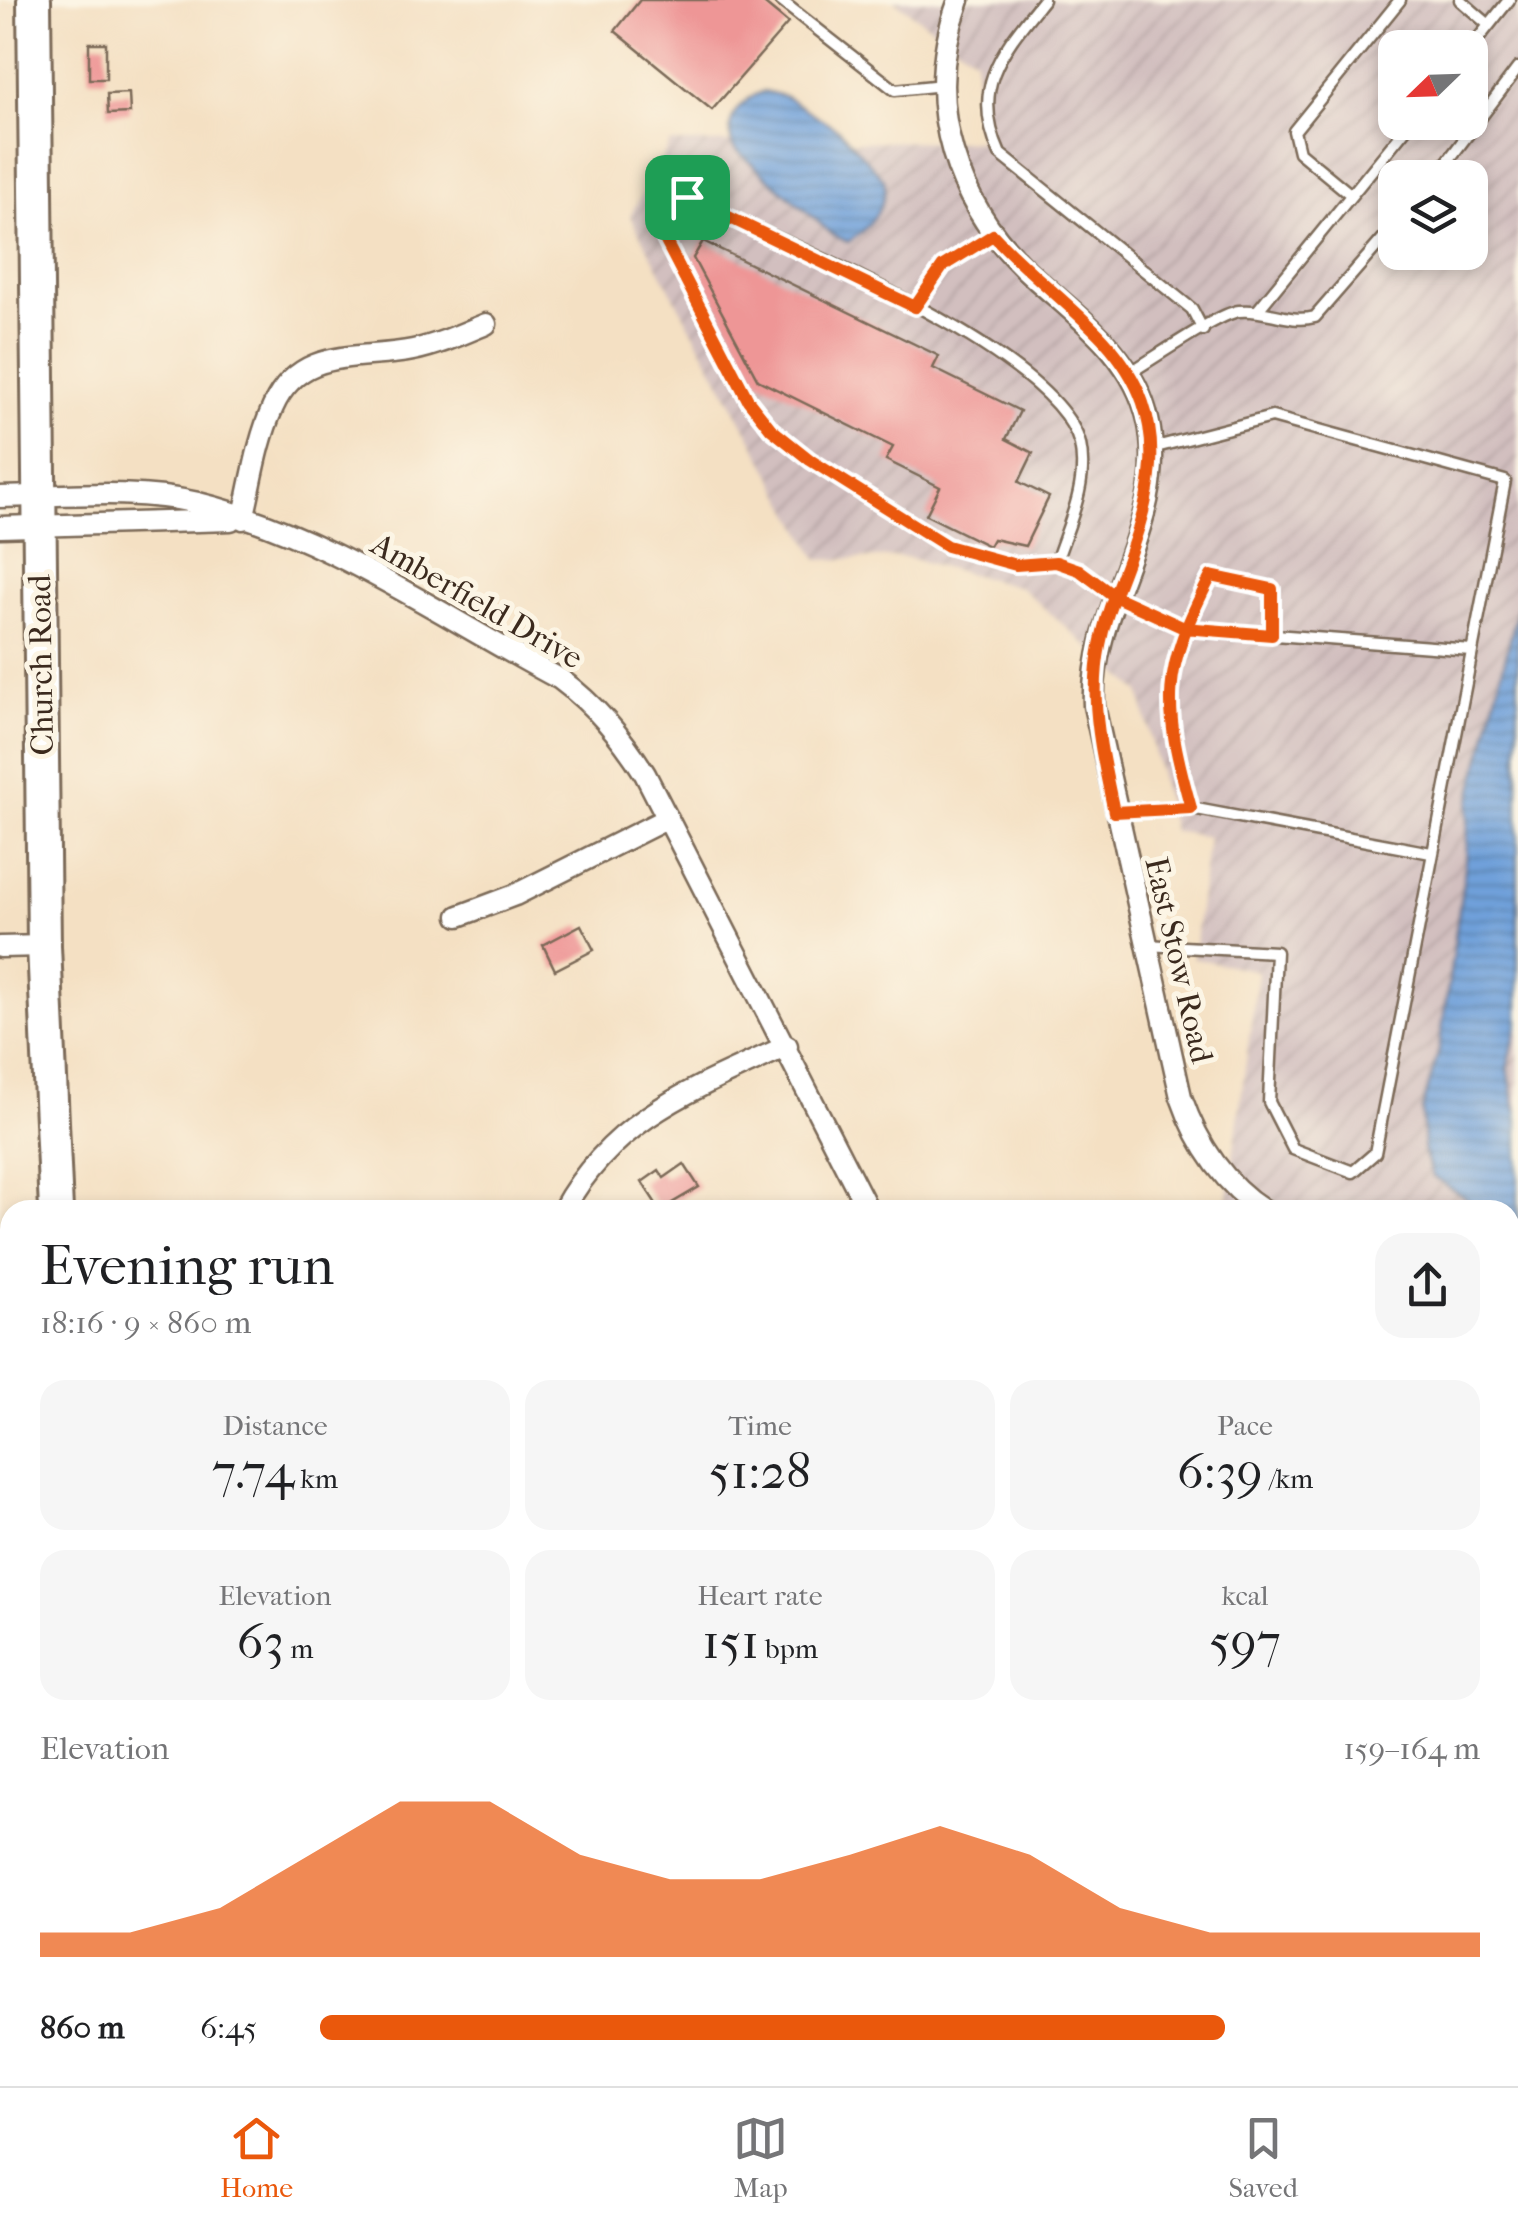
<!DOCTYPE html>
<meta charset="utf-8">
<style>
:root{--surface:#fff;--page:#f6f6f6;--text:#202124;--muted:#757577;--line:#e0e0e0;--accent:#ea580c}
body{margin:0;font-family:"IM FELL French Canon",serif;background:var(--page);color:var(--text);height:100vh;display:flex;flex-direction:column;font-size:38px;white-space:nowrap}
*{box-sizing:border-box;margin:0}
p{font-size:32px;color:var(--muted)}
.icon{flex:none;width:55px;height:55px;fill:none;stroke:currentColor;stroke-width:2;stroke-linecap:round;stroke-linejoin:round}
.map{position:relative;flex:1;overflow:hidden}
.side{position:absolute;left:0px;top:1200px;width:1520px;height:888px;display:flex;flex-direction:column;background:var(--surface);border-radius:30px 30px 0 0;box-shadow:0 5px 15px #0003}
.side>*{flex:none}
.needle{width:65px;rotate:247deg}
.tools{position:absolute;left:1378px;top:30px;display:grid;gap:20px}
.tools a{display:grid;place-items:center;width:110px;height:110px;border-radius:20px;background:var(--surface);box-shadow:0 5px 15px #0003;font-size:50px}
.pin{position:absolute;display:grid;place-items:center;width:85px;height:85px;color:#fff;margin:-42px;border-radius:20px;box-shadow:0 5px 15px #0006}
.round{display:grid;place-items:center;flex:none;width:105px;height:105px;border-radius:30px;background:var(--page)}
.head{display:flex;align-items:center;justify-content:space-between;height:170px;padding:0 40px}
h1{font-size:55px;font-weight:600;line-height:75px}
.metrics{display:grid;grid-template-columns:repeat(3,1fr);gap:15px;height:170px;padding:10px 40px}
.metrics div{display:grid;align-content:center;border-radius:25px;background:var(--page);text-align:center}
.metrics b{font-size:50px;font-weight:600}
.metrics small{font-size:28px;font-weight:400}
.metrics p{font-size:28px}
.chart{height:280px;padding:20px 40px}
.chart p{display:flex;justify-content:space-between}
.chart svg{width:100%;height:180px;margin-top:10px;fill:var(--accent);opacity:.7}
ul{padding:0 40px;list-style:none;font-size:32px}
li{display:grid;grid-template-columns:160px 120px 1fr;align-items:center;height:75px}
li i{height:25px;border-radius:12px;background:var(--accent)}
.tabs{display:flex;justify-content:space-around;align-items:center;height:140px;border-top:2px solid var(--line);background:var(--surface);font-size:28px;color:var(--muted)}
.tabs a{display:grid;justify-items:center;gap:5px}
.tabs .current{color:var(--accent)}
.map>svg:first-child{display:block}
.industrial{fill:url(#industrial-furrows);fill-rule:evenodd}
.forest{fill:url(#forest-firs);stroke:#566b45;stroke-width:2.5}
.wetland{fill:url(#wetland-marsh);stroke:#64794e;stroke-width:2.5}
.water{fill:url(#water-rules);stroke:#55657c;stroke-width:2.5}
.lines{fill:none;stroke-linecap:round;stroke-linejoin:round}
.stream{stroke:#6fa0da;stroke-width:5}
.building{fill:#ee9696}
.service-casing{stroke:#7c6a58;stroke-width:15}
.minor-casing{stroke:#7c6a58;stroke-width:25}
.primary-casing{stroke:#7c6a58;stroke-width:38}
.service{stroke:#fff;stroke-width:10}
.minor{stroke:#fff;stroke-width:20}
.primary{stroke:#fff;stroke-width:32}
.route-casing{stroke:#fff;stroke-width:20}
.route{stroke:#ea580c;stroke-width:12}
.labels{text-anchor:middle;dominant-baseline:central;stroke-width:10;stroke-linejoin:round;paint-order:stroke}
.street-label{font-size:32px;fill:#3b2a1e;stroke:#fcf5e5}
</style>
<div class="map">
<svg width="1518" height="2086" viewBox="0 0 1518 2086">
<defs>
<pattern id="industrial-furrows" width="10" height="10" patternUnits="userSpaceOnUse" patternTransform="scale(2.5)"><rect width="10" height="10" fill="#d2bfbf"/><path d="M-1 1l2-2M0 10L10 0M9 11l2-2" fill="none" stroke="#b5a4a4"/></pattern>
<pattern id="forest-firs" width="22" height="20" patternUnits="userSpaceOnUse" patternTransform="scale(2.5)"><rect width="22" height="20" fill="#71ac6c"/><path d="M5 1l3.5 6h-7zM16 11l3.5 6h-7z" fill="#5e8c58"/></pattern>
<pattern id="wetland-marsh" width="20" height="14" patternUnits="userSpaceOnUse" patternTransform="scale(2.5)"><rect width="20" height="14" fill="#8cc87d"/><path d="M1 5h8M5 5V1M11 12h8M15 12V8" fill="none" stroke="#74a366"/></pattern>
<pattern id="water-rules" width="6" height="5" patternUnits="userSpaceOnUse" patternTransform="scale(2.5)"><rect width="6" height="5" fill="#6fa0da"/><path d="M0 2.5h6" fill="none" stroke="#5c83b0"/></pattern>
</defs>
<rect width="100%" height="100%" fill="#fcf5e5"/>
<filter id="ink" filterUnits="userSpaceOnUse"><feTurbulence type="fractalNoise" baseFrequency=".01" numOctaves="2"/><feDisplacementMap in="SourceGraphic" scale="20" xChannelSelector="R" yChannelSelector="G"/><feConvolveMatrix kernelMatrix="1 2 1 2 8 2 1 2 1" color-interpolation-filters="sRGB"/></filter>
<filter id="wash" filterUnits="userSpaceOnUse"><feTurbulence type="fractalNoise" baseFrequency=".0048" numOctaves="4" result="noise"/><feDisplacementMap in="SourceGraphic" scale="40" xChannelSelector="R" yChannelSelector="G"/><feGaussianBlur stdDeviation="2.25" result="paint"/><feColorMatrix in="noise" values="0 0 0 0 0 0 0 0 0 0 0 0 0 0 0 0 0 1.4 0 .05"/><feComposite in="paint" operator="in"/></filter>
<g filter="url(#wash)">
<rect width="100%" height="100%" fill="#f4e0c3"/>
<!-- industrial -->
<path class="industrial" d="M893 0H1518V1439L1510 1445V1210H1226L1258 971 1193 958 1208 837 1173 831 1140 692 1020 587 905 557 818 560 630 216 670 143 979 141 975 58ZM1395 48H1470V122H1395ZM1395 178H1470V252H1395Z
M1510 1736 1518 1751V2086H959L954 2078H1510Z"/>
<!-- forest -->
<path class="forest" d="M224 2078H923L928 2086H231Z"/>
<!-- wetland -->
<path class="wetland" d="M1518 1439V1751L1510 1736V1445Z"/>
<!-- water -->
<path class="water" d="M764 91 784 96 838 129 884 179C890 203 867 231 848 242L833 235 733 147C723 119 739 101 764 91Z
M1518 606V1021L1508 1068 1518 1120V1234L1510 1238V1210H1475L1468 1200 1433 1177 1424 1151 1422 1110 1439 1050 1466 860 1469 806Z
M308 2078H567L606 2086H307Z"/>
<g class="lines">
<!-- stream -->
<path class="stream" d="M1510 1418 1518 1424
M1510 1489 1518 1480
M865 2086 874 2078"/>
</g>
<g id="blocks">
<!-- building -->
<path class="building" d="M640 0H760L788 23 712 110 615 31Z
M89 43H106V79H89Z
M129 93 130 113 108 114 107 94Z
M703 241 939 356 933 368 1020 411 1006 439 1033 453 1019 482 1049 497 1025 546 993 539 989 546 926 515 940 487 886 460 893 447 758 380 693 258Z
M581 925 594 950 555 970 543 945Z
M684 1164 699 1187 660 1210 642 1182 659 1170 664 1178Z
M1050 2078H1273L1260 2086H1037Z"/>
</g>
</g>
<g filter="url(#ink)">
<use href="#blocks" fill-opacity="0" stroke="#7c6a58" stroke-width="2.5"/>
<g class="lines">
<!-- service casing -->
<g class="service-casing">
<path id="service" d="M780 0 895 90 943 85
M1043 0C1003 50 969 87 1000 154L1192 309 1203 330
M1460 0 1489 25
M1470 49 1509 0
M1435 178 1518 68
M1350 194 1299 152 1294 131 1400 0
M915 307 943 266 993 235
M1258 310 1411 122
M1129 373C1152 360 1217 314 1239 311 1266 308 1288 324 1315 317L1395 225
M1056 562C1068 525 1089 484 1080 444 1056 350 775 239 687 197L675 196 665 204 662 235 748 400 771 429 809 460 947 546 1016 565 1056 562 1079 569 1114 596 1184 628C1162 697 1172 740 1191 808L1116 812
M1272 635V589L1211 576 1184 628 1471 650
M1191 808 1431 853
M1146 945 1276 952 1269 1102 1293 1149 1353 1172 1375 1153 1505 481 1272 417 1152 448
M0 1403 10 1402"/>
</g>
<!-- minor casing -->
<g class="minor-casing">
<path id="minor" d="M959 0C920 104 956 209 1037 280 1082 320 1134 357 1148 420 1171 521 1089 606 1094 706L1181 1097C1197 1143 1222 1183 1264 1210
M0 497C64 496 135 488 198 503 328 535 442 617 560 679 596 706 621 736 645 774L868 1210
M243 519C252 482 257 442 273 407 301 345 359 361 413 350 438 345 462 334 486 324
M0 527 231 520
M459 916 515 895 668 818
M0 947 44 946
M563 1210C614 1117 696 1088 787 1046
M1510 1282H1518
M1510 2012 1518 2004
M1436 2086 1444 2078"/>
</g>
<!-- primary casing -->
<g class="primary-casing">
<path id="primary" d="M34 0 44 946 56 1210
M62 2086V2078"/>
</g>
<!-- service -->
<use href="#service" class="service"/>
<!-- minor -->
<use href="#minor" class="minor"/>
<!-- primary -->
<use href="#primary" class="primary"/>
</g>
</g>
<g class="lines" filter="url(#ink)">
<!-- route casing -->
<g class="route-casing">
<path id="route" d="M687 197 675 196 664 204 662 234 748 400 771 429 810 460 947 546 1016 565 1056 562 1079 570 1114 596C1083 678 1097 730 1114 812L1191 808C1162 704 1161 672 1211 576L1272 589V635L1184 628 1114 596C1150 504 1180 423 1104 340 1069 303 1028 273 993 235L943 266 915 307 687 197"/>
</g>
<!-- route -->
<use href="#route" class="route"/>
</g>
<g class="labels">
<!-- street labels -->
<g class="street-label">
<text transform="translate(477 601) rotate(30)">Amberfield Drive</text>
<text transform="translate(41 665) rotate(-91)">Church Road</text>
<text transform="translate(1179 960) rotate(77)">East Stow Road</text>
</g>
</g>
</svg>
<div class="tools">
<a><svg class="needle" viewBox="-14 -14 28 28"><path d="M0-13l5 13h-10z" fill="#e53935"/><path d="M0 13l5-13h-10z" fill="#757577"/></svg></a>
<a><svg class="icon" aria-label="layers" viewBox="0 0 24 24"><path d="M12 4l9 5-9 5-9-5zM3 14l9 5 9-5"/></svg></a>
</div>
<div class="pin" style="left:687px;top:197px;background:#1e9e55"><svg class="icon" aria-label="arrive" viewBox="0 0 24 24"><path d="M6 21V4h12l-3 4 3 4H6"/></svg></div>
<section class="side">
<div class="head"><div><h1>Evening run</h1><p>18:16 · 9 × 860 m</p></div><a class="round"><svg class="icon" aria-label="share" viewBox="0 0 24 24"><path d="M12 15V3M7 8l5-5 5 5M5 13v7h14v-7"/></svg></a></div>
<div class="metrics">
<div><p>Distance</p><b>7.74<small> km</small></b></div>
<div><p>Time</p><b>51:28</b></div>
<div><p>Pace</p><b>6:39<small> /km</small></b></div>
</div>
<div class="metrics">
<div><p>Elevation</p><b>63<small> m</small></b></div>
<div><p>Heart rate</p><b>151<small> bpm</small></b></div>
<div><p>kcal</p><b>597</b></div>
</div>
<div class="chart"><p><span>Elevation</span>159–164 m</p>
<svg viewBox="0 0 160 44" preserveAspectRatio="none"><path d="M0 44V38L10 38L20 32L30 19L40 6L50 6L60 19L70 25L80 25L90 19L100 12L110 19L120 32L130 38L140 38L150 38L160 38V44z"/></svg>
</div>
<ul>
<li><b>860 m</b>6:45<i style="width:78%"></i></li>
</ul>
</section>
</div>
<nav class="tabs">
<a class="current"><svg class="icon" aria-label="home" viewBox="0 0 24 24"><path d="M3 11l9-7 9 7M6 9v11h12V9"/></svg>Home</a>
<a><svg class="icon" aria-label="map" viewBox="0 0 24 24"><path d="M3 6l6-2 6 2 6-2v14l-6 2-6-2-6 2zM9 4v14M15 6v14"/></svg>Map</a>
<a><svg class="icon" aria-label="saved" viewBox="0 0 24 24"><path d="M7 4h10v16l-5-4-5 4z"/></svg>Saved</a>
</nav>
